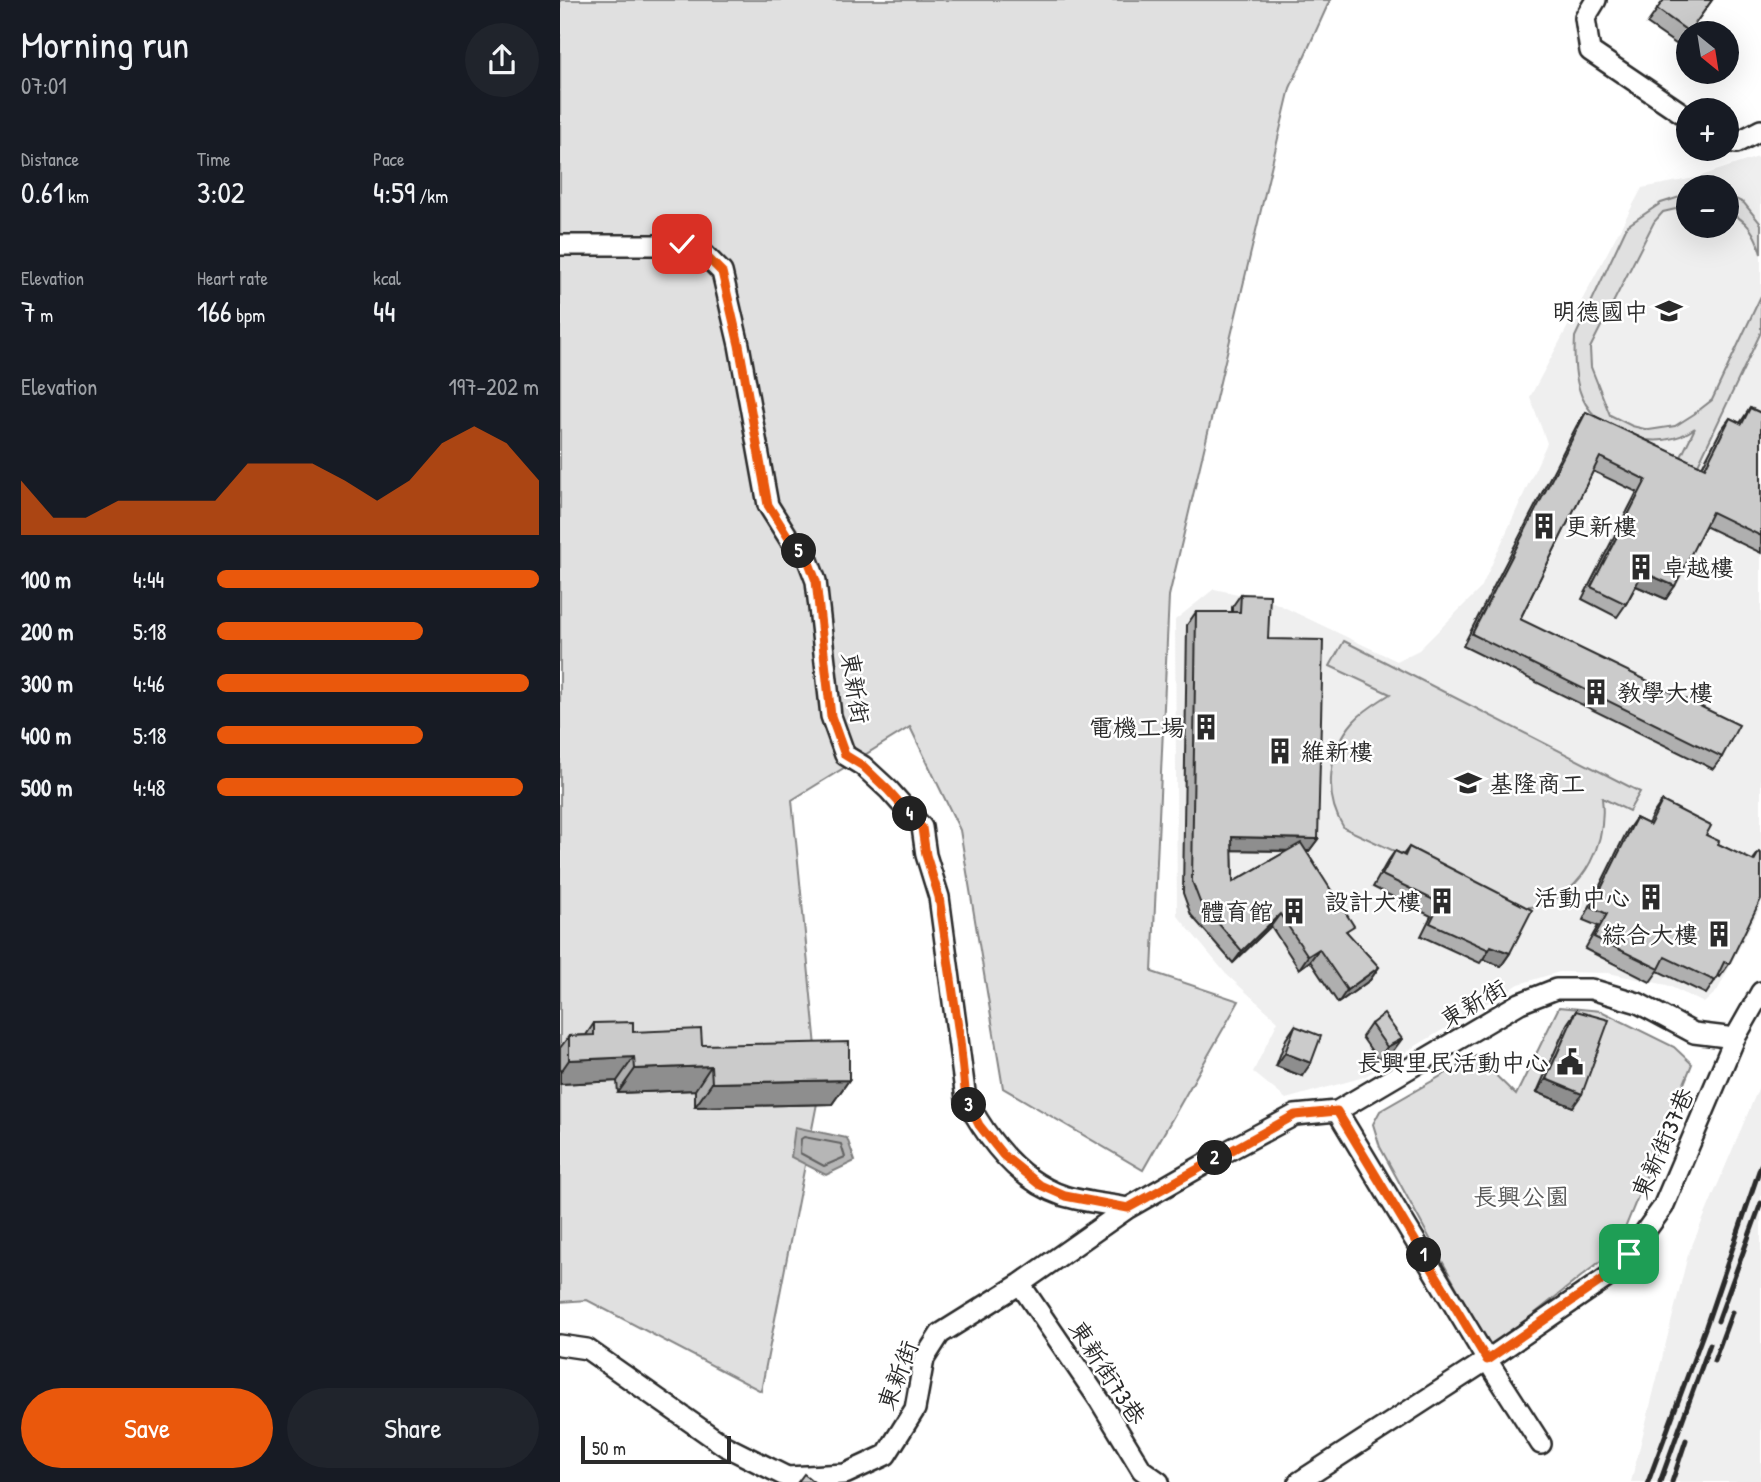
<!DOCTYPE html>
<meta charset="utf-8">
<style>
:root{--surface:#171b24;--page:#20242c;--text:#f1f3f6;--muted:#9ea1a6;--accent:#ea580c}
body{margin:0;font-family:"Patrick Hand","LXGW WenKai TC",sans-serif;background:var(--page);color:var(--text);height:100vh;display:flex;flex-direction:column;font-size:26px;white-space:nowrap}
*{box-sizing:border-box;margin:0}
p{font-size:23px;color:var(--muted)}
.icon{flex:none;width:38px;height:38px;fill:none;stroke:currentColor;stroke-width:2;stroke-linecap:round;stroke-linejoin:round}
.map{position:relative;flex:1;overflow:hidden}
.sheet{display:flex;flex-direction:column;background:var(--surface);width:560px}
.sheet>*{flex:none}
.needle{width:46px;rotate:150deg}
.fabs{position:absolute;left:1116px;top:21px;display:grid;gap:14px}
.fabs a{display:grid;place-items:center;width:63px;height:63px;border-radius:50%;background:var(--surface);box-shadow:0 7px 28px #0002;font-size:35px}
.scale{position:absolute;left:21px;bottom:18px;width:150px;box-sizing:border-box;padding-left:7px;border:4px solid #2b2b2b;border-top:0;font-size:19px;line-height:24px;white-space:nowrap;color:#2b2b2b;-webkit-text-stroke:5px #fff;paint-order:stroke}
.pin{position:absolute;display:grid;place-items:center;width:60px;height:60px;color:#fff;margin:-30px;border-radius:14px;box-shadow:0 4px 10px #0006}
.km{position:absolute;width:35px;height:35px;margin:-18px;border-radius:50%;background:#222;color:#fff;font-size:19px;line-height:35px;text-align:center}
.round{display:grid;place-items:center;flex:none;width:74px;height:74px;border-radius:37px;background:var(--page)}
.overview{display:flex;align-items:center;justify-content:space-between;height:119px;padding:0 21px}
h1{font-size:38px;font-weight:600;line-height:52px}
.figures{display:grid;grid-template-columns:repeat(3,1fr);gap:10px;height:119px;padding:7px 21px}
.figures div{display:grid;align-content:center}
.figures b{font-size:30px;font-weight:600}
.figures small{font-size:19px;font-weight:400}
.figures p{font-size:19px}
.chart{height:196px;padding:14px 21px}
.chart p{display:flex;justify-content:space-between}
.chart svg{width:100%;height:126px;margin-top:7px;fill:var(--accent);opacity:.7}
.button{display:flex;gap:14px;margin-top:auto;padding:14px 21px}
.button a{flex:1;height:80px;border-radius:42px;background:var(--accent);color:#fff;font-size:28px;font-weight:600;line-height:80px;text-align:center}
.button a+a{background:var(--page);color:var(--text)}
ul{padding:0 21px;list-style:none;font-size:23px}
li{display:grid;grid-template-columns:112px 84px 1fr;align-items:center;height:52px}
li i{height:18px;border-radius:9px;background:var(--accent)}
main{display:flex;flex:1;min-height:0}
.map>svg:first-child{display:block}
.built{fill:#efefef;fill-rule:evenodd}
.green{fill:#e0e0e0;stroke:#868686;stroke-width:2}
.water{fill:#b6b6b6;stroke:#7e7e7e;stroke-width:2}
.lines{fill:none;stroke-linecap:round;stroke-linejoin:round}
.shore{stroke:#636363;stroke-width:2}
.street-casing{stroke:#2b2b2b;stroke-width:24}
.street{stroke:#fff;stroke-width:19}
.rail{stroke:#2b2b2b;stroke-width:5}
.wall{fill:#afafaf;stroke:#2b2b2b;stroke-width:2;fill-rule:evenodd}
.shaded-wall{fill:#8e8e8e;stroke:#2b2b2b;stroke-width:2}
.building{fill:#cbcbcb;stroke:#2b2b2b;stroke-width:2}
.route-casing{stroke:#fff;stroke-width:14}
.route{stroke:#ea580c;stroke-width:9}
.labels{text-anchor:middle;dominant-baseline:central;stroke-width:5;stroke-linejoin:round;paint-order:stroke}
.poi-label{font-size:24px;fill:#2b2b2b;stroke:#fff;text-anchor:end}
.street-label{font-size:24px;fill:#2b2b2b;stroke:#fff}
.park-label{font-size:24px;fill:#585858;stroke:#fff}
</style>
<main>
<section class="sheet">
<div class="overview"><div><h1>Morning run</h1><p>07:01</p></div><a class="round"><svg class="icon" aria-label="share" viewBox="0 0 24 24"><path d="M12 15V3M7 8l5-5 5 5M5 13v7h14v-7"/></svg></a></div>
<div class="figures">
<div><p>Distance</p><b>0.61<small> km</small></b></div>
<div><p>Time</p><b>3:02</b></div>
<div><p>Pace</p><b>4:59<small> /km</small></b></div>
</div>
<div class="figures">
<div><p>Elevation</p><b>7<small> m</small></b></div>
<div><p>Heart rate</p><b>166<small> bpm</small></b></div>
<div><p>kcal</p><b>44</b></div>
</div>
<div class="chart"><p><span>Elevation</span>197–202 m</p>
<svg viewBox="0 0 160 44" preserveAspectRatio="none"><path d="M0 44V25L10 38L20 38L30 32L40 32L50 32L60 32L70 19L80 19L90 19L100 25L110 32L120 25L130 12L140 6L150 12L160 25V44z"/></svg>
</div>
<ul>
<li><b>100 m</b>4:44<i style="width:100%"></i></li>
<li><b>200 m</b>5:18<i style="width:64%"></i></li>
<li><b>300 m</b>4:46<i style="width:97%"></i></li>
<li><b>400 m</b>5:18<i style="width:64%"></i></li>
<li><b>500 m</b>4:48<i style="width:95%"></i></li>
</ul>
<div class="button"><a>Save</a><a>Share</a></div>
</section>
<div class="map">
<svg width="1201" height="1482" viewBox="0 0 1201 1482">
<rect width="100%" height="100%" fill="#fff"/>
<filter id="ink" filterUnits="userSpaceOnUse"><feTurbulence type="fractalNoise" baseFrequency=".0143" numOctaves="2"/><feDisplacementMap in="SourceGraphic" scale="14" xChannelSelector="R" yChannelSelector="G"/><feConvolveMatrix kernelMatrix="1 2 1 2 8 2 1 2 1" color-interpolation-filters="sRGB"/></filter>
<g filter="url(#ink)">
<!-- built -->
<path class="built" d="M1201 156V906L1157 991 1144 1003 1107 985 1048 973 999 972 959 984 804 1077 726 1099 693 1072 718 1021 666 974 617 915 615 620 654 589 711 601 837 661 859 650 921 588 987 443 970 397 1082 188 1135 178ZM1129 187H1167V226H1129Z
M1201 1082V1482H1071L1128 1255Z"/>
<!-- green -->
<path class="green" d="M0 0H770L730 88 609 596 592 972 679 1001 583 1170 443 1088 400 830 350 727 232 800 260 1088 201 1391 27 1300 0 1302Z
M1129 194V206L1103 212 1094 222 1030 348 1031 367 1050 415 1072 426 1089 430 1115 426 1134 414 1152 400 1201 296V332L1136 469 1119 461 1135 428C1100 454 1040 437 1022 397 1014 378 1014 358 1015 337L1067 226 1101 203Z
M1167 195 1184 203 1201 224V254C1196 234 1187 219 1167 212Z
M784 641 1080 792 1069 811 1042 798C1047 842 1026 890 981 905 975 907 967 907 960 909L784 828C763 795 768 750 794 721 804 710 818 702 830 694L770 666Z
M999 1007 1041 1011 1114 1047 1132 1064 1057 1248 930 1349 820 1147 813 1124 820 1111 916 1056 956 1095Z"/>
<!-- water -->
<path class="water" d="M235 1127 287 1138 295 1161 266 1175 231 1157Z"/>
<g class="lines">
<!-- shore -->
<path class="shore" d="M244 1137 281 1144 285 1157 264 1166 240 1153 241 1139Z"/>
<!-- street casing -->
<g class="street-casing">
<path id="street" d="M1036 0 1025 18 1030 51 1129 118
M1167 139 1176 143 1201 130
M0 245H122L143 253 162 272 179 345 208 505 230 540 248 560 256 581 271 716 285 755 303 766 329 790 362 827 366 855 379 897 406 1099C427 1139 459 1181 504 1196 524 1202 547 1204 568 1208
M777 1111 927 1360 981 1444
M460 1284 540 1401 582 1470 599 1482
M0 1345 27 1349 165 1446 227 1477 285 1474 326 1455 355 1409 364 1359 380 1334 460 1284 568 1208 664 1153 735 1115 777 1111 960 1003 996 989H1031L1078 1003 1134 1033 1175 1038
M739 1482 927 1360 1052 1274 1069 1254 1103 1207 1175 1038 1201 992"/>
</g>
<!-- street -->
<use href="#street" class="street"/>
<!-- rail -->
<path class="rail" d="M1158 1321 1201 1203
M1154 1361 1172 1312
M1088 1482 1146 1326 1201 1165
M1100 1482 1150 1344
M1112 1482 1126 1440"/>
</g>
<!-- wall -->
<path class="wall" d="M1104 0H1152L1119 46 1087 24Z
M1190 408 1201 413V553L1145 526 1106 599 1076 586 1066 604 1057 617 1022 599 1077 492 1033 471 960 619 1162 757 1153 769 903 646 1017 425 1026 412 1142 467 1161 430 1170 418 1180 423Z
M681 594 708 639 758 839 749 851H746L788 934 819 967 810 980 778 1003 750 961 739 969 711 926 673 963 631 915 623 893 627 625 636 612H672V607ZM672 850 727 851 673 882Z
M1102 801 1158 844 1192 861 1199 852 1169 964 1160 977 1158 976 1146 994 1098 971 1090 982 1025 949 1038 926 1023 920 1067 831 1076 818 1088 824 1093 814Z
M849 847 950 953 941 966 923 959 920 963 861 936 871 916 813 887 826 864 835 851 843 855Z
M1016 1011 1013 1107 977 1092 1007 1024Z
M34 1023 142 1045 289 1080 272 1104 135 1107V1090L58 1093 57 1081 0 1084V1048L9 1036 26 1035Z
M811 1024 833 1051 818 1060 802 1037Z
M735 1026 742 1076 716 1066 726 1039Z"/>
<!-- shaded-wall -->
<path class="shaded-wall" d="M1083 572 1115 586 1106 599 1074 585Z
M672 837 758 839 749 851 663 850Z
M720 914 711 926 673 963 682 951Z
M931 946 950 953 941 966 923 959Z
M759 949 750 961 739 969 748 956Z
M819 967 810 980 778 1003 787 990Z
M842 1039 833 1051 818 1060 827 1047Z
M725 1053 751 1063 742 1076 716 1066Z
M74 1057 57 1081 0 1084V1073L9 1060Z
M151 1066 135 1090 58 1093 75 1069Z
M986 1079 1022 1094 1013 1107 977 1092Z
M289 1080 272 1104 135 1107 152 1083Z"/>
<!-- building -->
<path class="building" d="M1104 0H1152L1129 32 1097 9Z
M1190 408 1201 413V536L1152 512 1115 586 1083 572 1066 604 1031 587 1086 480 1040 457 960 619 1179 725 1162 757 912 634 1026 412 1145 468 1170 418 1182 424Z
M681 594 710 595 708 639 763 640 758 839 672 837 673 882 741 843 794 926 786 931 819 967 787 990 759 949 748 956 720 914 682 951 640 902 632 881 636 612H680Z
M1102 801 1151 826 1146 835 1159 841 1158 844 1194 861 1199 852 1201 853V899L1169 964 1164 962 1155 981 1105 957 1099 969 1034 937 1047 914 1032 907 1076 818 1090 825Z
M849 847 972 910 950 953 931 946 929 950 870 923 880 903 822 875 835 851 845 856Z
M1016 1011 1049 1020 1022 1094 986 1079Z
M824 1014 842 1039 827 1047 811 1024Z
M73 1022V1032L141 1029 142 1045 289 1042V1080L152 1083 151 1066 75 1069 74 1057 9 1060V1036L34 1035V1023Z
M735 1026 761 1036 751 1063 725 1053Z
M244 1474 254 1482H238Z"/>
</g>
<g class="lines" filter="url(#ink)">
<!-- route casing -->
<g class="route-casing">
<path id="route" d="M122 244 143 253 162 272 179 345 208 505 230 540 248 560 256 581 271 716 285 755 303 766 328 790 362 828 366 855 379 897 400 1041 406 1099 419 1125 443 1155 480 1185 505 1196 568 1208 735 1115 777 1111 927 1360 1052 1273 1069 1254"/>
</g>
<!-- route -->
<use href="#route" class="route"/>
</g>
<!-- icons -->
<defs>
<g id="school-bare" transform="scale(2.1)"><path d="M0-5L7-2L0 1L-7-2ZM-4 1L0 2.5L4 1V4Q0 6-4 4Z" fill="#2b2b2b" stroke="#fff" stroke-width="2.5" paint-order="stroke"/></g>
<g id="building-bare" transform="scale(2.1)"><path d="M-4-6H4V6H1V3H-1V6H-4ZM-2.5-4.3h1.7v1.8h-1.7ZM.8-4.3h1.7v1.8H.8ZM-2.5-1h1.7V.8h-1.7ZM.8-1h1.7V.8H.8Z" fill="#2b2b2b" stroke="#fff" stroke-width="2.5" paint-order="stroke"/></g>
<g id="civic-bare" transform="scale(2.1)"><path d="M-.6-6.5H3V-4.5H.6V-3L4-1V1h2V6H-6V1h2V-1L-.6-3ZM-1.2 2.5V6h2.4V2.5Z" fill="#2b2b2b" stroke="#fff" stroke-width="2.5" paint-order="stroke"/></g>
</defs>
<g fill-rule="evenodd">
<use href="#school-bare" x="1109" y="311"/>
<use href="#building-bare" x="984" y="526"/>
<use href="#building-bare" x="1081" y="567"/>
<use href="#building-bare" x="1036" y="692"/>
<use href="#building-bare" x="646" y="727"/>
<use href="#building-bare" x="720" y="751"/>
<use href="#school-bare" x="908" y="783"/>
<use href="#building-bare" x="1091" y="897"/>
<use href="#building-bare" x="882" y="901"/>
<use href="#building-bare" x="734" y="911"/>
<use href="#building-bare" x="1159" y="934"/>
<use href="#civic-bare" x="1010" y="1062"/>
</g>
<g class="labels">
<!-- poi labels -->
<g class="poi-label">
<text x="1088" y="311">明德國中</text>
<text x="1005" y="526" text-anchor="start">更新樓</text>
<text x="1102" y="567" text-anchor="start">卓越樓</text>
<text x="1057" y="692" text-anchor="start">教學大樓</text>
<text x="625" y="727">電機工場</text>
<text x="741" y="751" text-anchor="start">維新樓</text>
<text x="929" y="783" text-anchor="start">基隆商工</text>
<text x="1070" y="897">活動中心</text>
<text x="861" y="901">設計大樓</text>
<text x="713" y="911">體育館</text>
<text x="1138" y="934">綜合大樓</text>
<text x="989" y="1062">長興里民活動中心</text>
</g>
<!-- street labels -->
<g class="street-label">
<text transform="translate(296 688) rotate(81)">東新街</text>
<text transform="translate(913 1003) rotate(-30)">東新街</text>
<text transform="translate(1102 1143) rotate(-66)">東新街37巷</text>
<text transform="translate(548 1372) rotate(57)">東新街73巷</text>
<text transform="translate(337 1375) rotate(-69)">東新街</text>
</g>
<!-- park labels -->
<g class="park-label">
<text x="961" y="1196">長興公園</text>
</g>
</g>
</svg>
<div class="fabs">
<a><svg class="needle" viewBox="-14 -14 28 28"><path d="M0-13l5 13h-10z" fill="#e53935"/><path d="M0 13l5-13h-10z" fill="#9ea1a6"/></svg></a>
<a>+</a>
<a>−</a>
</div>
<div class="scale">50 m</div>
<div class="pin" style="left:1069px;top:1254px;background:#1e9e55"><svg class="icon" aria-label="arrive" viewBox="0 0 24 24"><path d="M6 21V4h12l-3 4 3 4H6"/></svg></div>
<div class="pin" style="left:122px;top:244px;background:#d93025"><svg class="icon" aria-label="check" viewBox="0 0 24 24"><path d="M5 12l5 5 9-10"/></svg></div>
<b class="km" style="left:864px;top:1255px">1</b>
<b class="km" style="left:655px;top:1158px">2</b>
<b class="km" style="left:409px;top:1105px">3</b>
<b class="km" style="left:350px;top:814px">4</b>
<b class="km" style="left:239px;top:551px">5</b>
</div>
</main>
